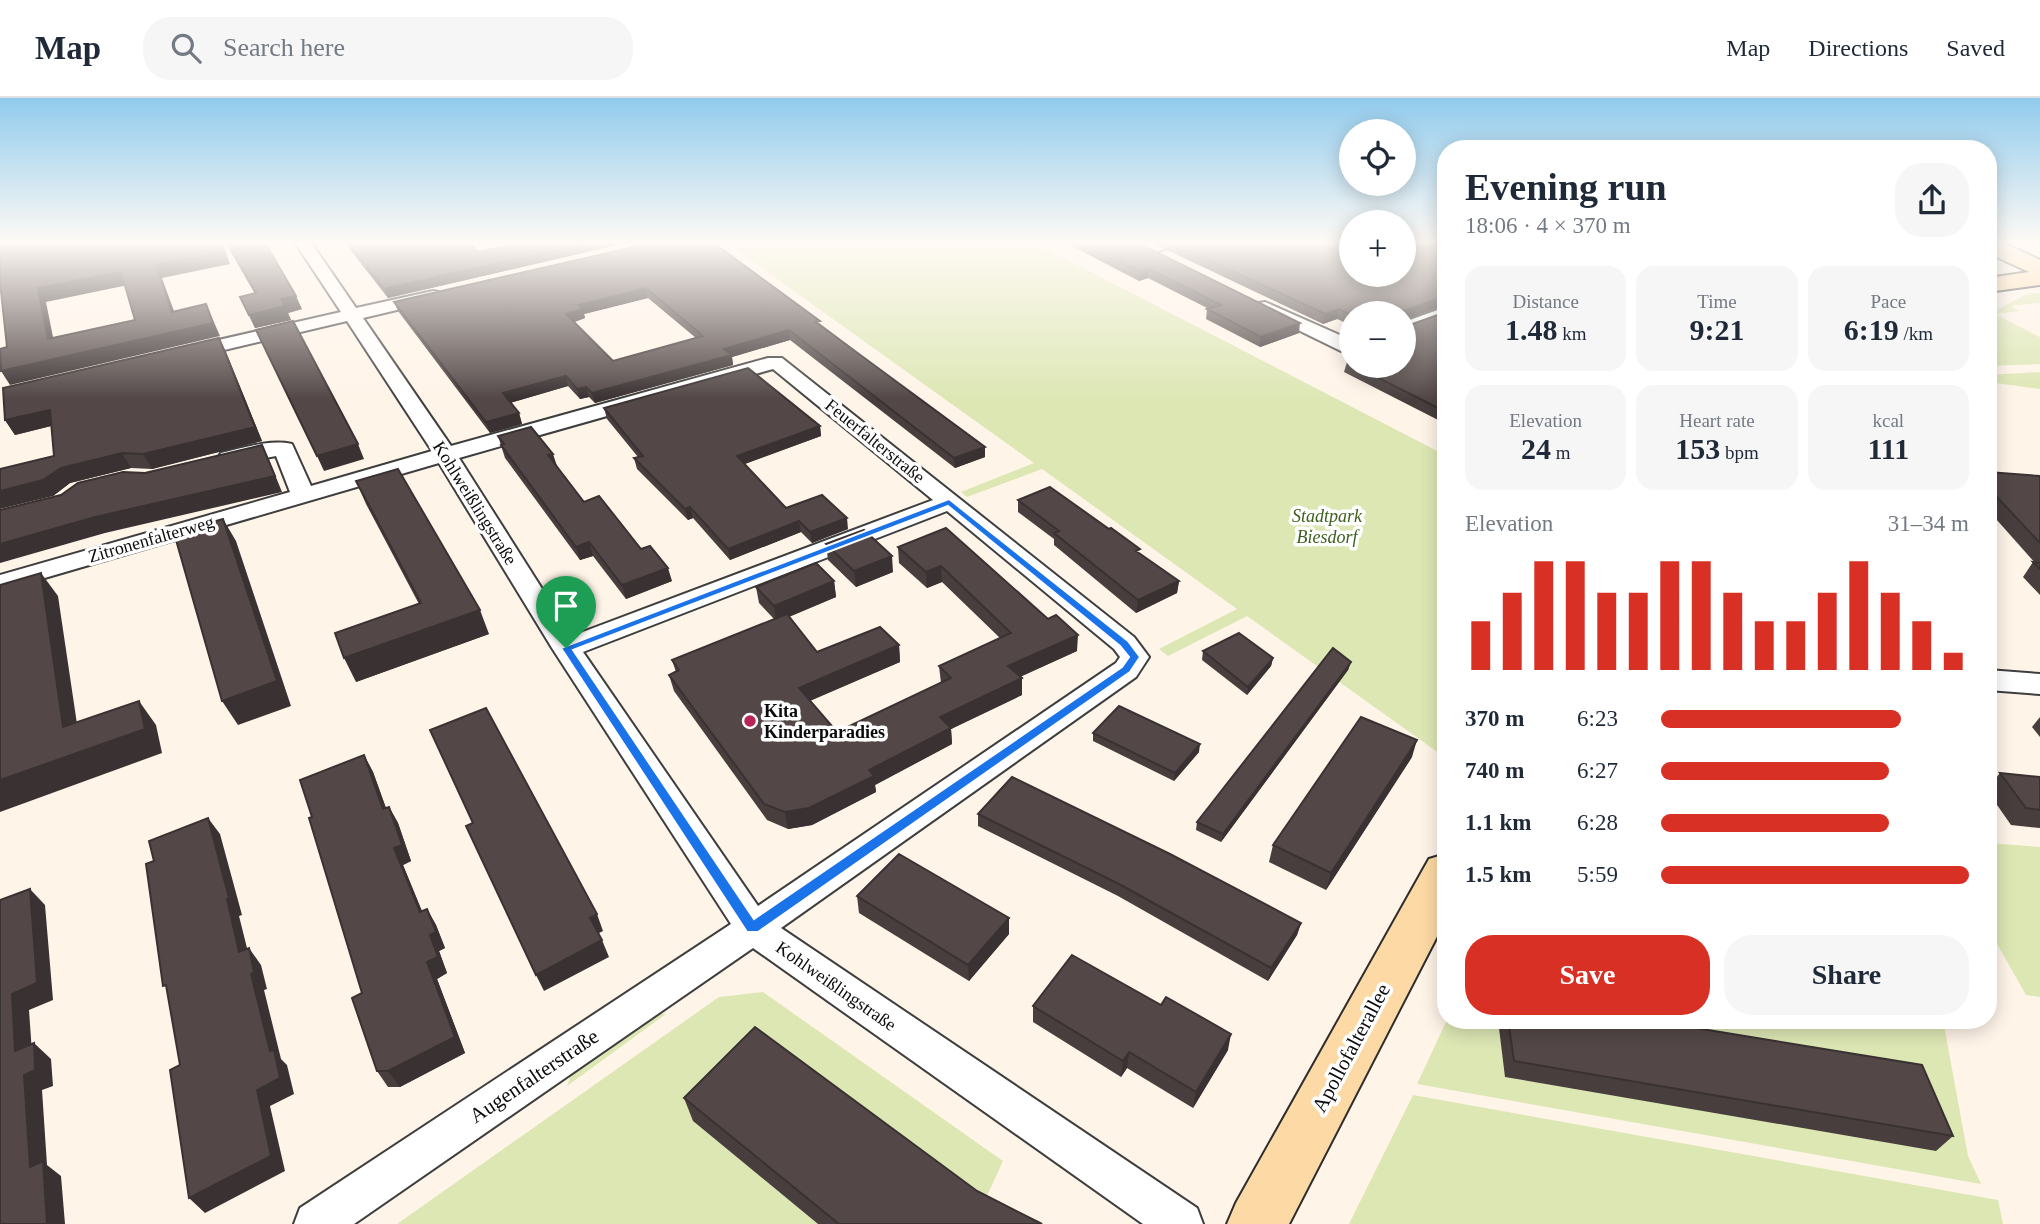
<!DOCTYPE html>
<meta charset="utf-8">
<style>
:root{--surface:#fff;--page:#f6f6f7;--text:#1f2937;--muted:#747a83;--line:#e0e1e3;--accent:#d93025}
body{margin:0;font-family:Georgia,serif;background:var(--page);color:var(--text);height:100vh;display:flex;flex-direction:column;font-size:26px;white-space:nowrap}
*{box-sizing:border-box;margin:0}
p{font-size:23px;color:var(--muted)}
.icon{flex:none;width:38px;height:38px;fill:none;stroke:currentColor;stroke-width:2;stroke-linecap:round;stroke-linejoin:round}
.map{position:relative;flex:1;overflow:hidden}
.side{position:absolute;left:1437px;top:42px;width:560px;height:889px;display:flex;flex-direction:column;background:var(--surface);border-radius:28px;box-shadow:0 4px 18px #0003}
.side>*{flex:none}
.buttons{position:absolute;left:1339px;top:21px;display:grid;gap:14px}
.buttons a{display:grid;place-items:center;width:77px;height:77px;border-radius:50%;background:var(--surface);box-shadow:0 4px 18px #0003;font-size:35px}
.pin{position:absolute;display:grid;place-items:center;width:60px;height:60px;color:#fff;margin:-72px -30px;border-radius:50% 50% 50% 0;rotate:-45deg;box-shadow:0 0 7px #0007}
.pin .icon{rotate:45deg}
.round{display:grid;place-items:center;flex:none;width:74px;height:74px;border-radius:28px;background:var(--page)}
.headline{display:flex;align-items:center;justify-content:space-between;height:119px;padding:0 28px}
h1{font-size:38px;font-weight:700;line-height:52px}
.metrics{display:grid;grid-template-columns:repeat(3,1fr);gap:10px;height:119px;padding:7px 28px}
.metrics div{display:grid;align-content:center;border-radius:18px;background:var(--page);text-align:center}
.metrics b{font-size:30px;font-weight:700}
.metrics small{font-size:19px;font-weight:400}
.metrics p{font-size:19px}
.chart{height:196px;padding:14px 28px}
.chart p{display:flex;justify-content:space-between}
.chart svg{width:100%;height:126px;margin-top:7px;stroke:var(--accent);stroke-width:6}
.action{display:flex;gap:14px;margin-top:auto;padding:14px 28px}
.action a{flex:1;height:80px;border-radius:28px;background:var(--accent);color:#fff;font-size:28px;font-weight:700;line-height:80px;text-align:center}
.action a+a{background:var(--page);color:var(--text)}
ul{padding:0 28px;list-style:none;font-size:23px}
li{display:grid;grid-template-columns:112px 84px 1fr;align-items:center;height:52px}
li i{height:18px;border-radius:9px;background:var(--accent)}
header{display:flex;align-items:center;gap:42px;box-sizing:border-box;height:98px;padding:0 35px;background:var(--surface);border-bottom:2px solid var(--line)}
header strong{font-size:33px}
nav{display:flex;gap:38px;margin-inline-start:auto;font-size:24px}
.search{width:490px;height:63px;background:var(--page);display:flex;align-items:center;gap:18px;box-sizing:border-box;padding:0 24px;border-radius:28px;color:var(--muted);font-size:26px}
.map>svg:first-child{display:block}
.green{fill:#dde7b4}
.lines{fill:none;stroke-linecap:round;stroke-linejoin:round}
.street-casing{stroke:#3e3e3e;stroke-width:4}
.secondary-casing{stroke:#2d2d2d;stroke-width:4}
.street{fill:#fff;fill-rule:evenodd}
.secondary{fill:#fddaa5;fill-rule:evenodd}
.wall{fill:#473e3d;fill-rule:evenodd}
.shaded-wall{fill:#3a3232}
.building{fill:#534847;stroke:#3a3232;stroke-width:2;fill-rule:evenodd}
.route{fill:#1a73e8;stroke:#fff;stroke-width:2;fill-rule:evenodd}
.poi-dot{fill:#b72656;stroke:#fff;stroke-width:2.5}
.labels{text-anchor:middle;dominant-baseline:central;stroke-width:7;stroke-linejoin:round;paint-order:stroke}
.street-label{font-size:18px;fill:#0b0b0b;stroke:#fff}
.park-label{font-size:18px;font-style:italic;fill:#3e601d;stroke:#fff}
.poi-label{font-size:18px;font-weight:bold;fill:#0b0b0b;stroke:#fff;text-anchor:start}
.near-street-label{font-size:21px;fill:#0b0b0b;stroke:#fff}
</style>
<header>
<strong>Map</strong>
<div class="search"><svg class="icon" aria-label="search" viewBox="0 0 24 24"><circle cx="10" cy="10" r="6"/><path d="M15 15l6 6"/></svg>Search here</div>
<nav><a>Map</a><a>Directions</a><a>Saved</a></nav>
</header>
<div class="map">
<svg width="2040" height="1126" viewBox="0 0 2040 1126">
<rect width="100%" height="100%" fill="#fff4e8"/>
<!-- green -->
<path class="green" d="M724 143H1031L1445 357 1446 655 1443 658 1247 518 1168 558 1159 551 1237 511 1042 371 967 399 961 394 1034 365Z
M2040 195V205L2011 208 2020 213 1995 216 2040 239V266L1988 268V216L2027 196Z
M2040 274V291L1988 284V277Z
M1988 745 2040 749V899L2026 897 1988 830Z
M763 894 1003 1063 979 1115 693 1023 818 1126H397L719 899Z
M649 916H666L567 988 574 968Z
M1447 922H1943L1968 1058 1981 1086 1417 986Z
M1413 997 1998 1102 2003 1126H1349Z"/>
<g class="lines">
<!-- street casing -->
<g class="street-casing">
<path id="street" d="M294 143H310L356 210 433 193 439 194 442 198 439 202 363 220 451 348 768 260H782L1134 539 1149 559 1136 579 781 830 1197 1110 1203 1126H1143L753 850 354 1126H294L300 1110 731 826 552 550 439 365 0 493V477L290 394 276 358 229 367 221 365 218 360 221 355C243 350 269 341 292 346L311 388 432 353 347 223 186 261 176 255 179 251 341 214ZM773 271 933 402 572 538 459 360ZM947 413 1114 551 1120 559 1116 565 758 808 583 554Z
M1158 143H1184L1182 146 1147 156 1139 151 1141 148Z
M1265 204 1351 242V254L1341 253 1259 213 1256 209 1259 205Z
M1446 209V220L1404 235V224Z
M1988 572 2040 576V596L1988 592Z"/>
</g>
<!-- secondary casing -->
<g class="secondary-casing">
<path id="secondary" d="M1988 143H1999L2040 162V187L1988 194V180L2029 174 1988 155Z
M1446 756V821L1289 1126H1227L1236 1105 1429 761Z"/>
</g>
<!-- street -->
<use href="#street" class="street"/>
<!-- secondary -->
<use href="#secondary" class="secondary"/>
</g>
<!-- wall -->
<path class="wall" d="M226 143 302 211 288 215 291 222 255 230 240 199 255 196 232 156Z
M346 143H467L478 154 529 143H634L388 200 348 149Z
M660 143 820 226 859 256 985 349V359L955 370 790 242 732 259 733 267 595 305 589 299 580 301 568 288 510 305 519 315 522 326 490 335 398 213 394 204ZM648 200 696 240 613 263 574 224 585 220 584 216Z
M1049 143H1134L1299 235 1260 249 1206 221 1207 211H1209L1148 180 1139 183 1062 143 1053 146Z
M1148 143H1446V207L1404 222V225L1407 228 1446 214V326L1344 274 1347 264 1351 262V268H1404V215H1351V227L1337 221 1323 226Z
M219 240 226 254 262 343 152 371 131 370 70 385 53 398 54 358 51 328 15 337 5 322Z
M604 310 820 328 821 338 745 366 786 410 848 431 812 445 801 434 730 462 693 420 688 422 637 371 634 360 638 359 607 321Z
M498 338 557 368 584 404 641 451 672 483 626 501 593 458 580 462 505 360Z
M1988 374 2040 378V497L2023 479 2033 464 2035 465 1988 412Z
M356 383 489 536 356 584 419 506 366 406Z
M1018 402 1179 483 1177 495 1136 515 1054 447V441L1018 414Z
M946 430 1077 553 1020 579 1022 597 951 631 952 646 875 687 876 694 812 727 788 731 767 722 674 593 669 577 676 574 672 562 774 521 759 505 756 489 834 483 836 499 789 519 817 554 899 547 900 564 810 603 837 634 941 585 939 568 1000 540 942 484 927 490 899 465 898 449Z
M826 446 893 474 856 489 828 462Z
M1203 553 1273 560 1271 568 1247 597 1202 562Z
M1351 564 1348 572 1221 744 1196 732 1197 724Z
M2040 619V639L2032 629Z
M1093 635 1199 654 1174 683 1093 643Z
M364 657 373 674 386 710 389 709 398 725 411 763 403 767 422 813 427 811 436 827 445 850 439 853 447 875 437 881 465 955 400 989H388L377 973 362 895 312 719Z
M1412 659 1326 792 1269 764 1273 747Z
M2000 675 2040 679V730L2011 727 1988 694V690Z
M978 716 1301 825 1297 837 1268 883 1118 798 978 728Z
M857 798 1009 836 969 883 859 815Z
M1033 908 1228 952 1193 1010 1127 970 1121 979 1033 924Z
M1498 922H1647L1953 1038 1936 1053 1505 979Z
M684 1000 977 1093 1042 1126H818L693 1023Z"/>
<!-- shaded-wall -->
<path class="shaded-wall" d="M222 143 230 166 162 180 179 227 172 214 156 167Z
M594 143H634L388 200 384 191Z
M1149 171 1148 180 1139 183 1140 173Z
M121 174 128 187 46 204 56 254 48 241 38 190Z
M646 190 648 200 584 216 585 220 569 226 566 216 579 207Z
M296 198 302 211 288 215 291 222 255 230 249 217 281 201Z
M1446 198 1445 207 1404 222V213Z
M206 206 220 238 10 287 1 273Z
M1339 211 1337 221 1323 226 1325 216Z
M1300 225 1299 235 1260 249 1261 239Z
M789 232 790 242 732 259 733 267 595 305 592 295 724 251Z
M219 240 226 254 262 343 152 371 143 356Z
M566 278 568 288 506 306 503 295Z
M586 289 589 299 580 301 577 291Z
M50 312 59 326 15 337 5 322Z
M519 315 522 326 490 335 486 324Z
M820 328 821 338 739 368 737 358Z
M358 346 364 361 324 373 317 358Z
M262 347 269 362 282 394 105 435 0 465V446Z
M985 349V359L955 370 954 360Z
M122 355 131 370 70 385 53 398 0 411V393L61 370Z
M553 356 557 368 548 357Z
M690 409 693 420 688 422 685 411Z
M847 420 848 431 812 445 810 434Z
M223 421 236 443 291 608 238 627 222 603Z
M799 423 801 434 730 462 728 451Z
M589 444 593 458 580 462 576 449Z
M892 458 893 474 856 489 854 473Z
M941 468 942 484 927 490 926 474Z
M668 470 672 483 626 501 622 487Z
M41 475 58 498 81 653 139 603 156 627 162 655 0 714V682L63 629Z
M834 483 836 499 776 524 774 508Z
M1179 483 1177 495 1136 515 1138 502Z
M480 512 489 536 356 584 344 560Z
M1078 537 1077 553 1008 584V568Z
M899 547 900 564 802 606 799 590Z
M1273 560 1271 568 1247 597 1248 589Z
M1351 564 1348 572 1221 744 1223 736Z
M1022 580V597L951 631 952 646 875 687 876 694 812 727 788 731 785 714 869 672 940 619Z
M1417 642 1412 659 1326 792 1331 775Z
M1200 646 1199 654 1174 683 1175 675Z
M364 657 373 674 392 727 383 711Z
M389 709 398 725 411 763 403 767 429 831 420 814 394 750Z
M208 720 220 736 242 817 239 818 252 870 239 854Z
M30 791 45 807 53 902 29 912 33 969 15 953 12 896Z
M427 811 436 827 445 850 439 853 447 875 437 881 465 955 400 989 388 973 427 864 430 837Z
M597 816 603 833 597 836 590 820Z
M1009 820V836L969 883 968 867Z
M1301 825 1297 837 1268 883 1271 870Z
M602 842 609 859 544 893 536 877Z
M249 850 261 867 267 891 264 892 281 961 287 967 294 996 270 1008 285 1073 205 1115 189 1100 257 992 270 953 251 876Z
M1231 936 1228 952 1193 1010 1196 994Z
M34 945 51 961 53 988 42 992 47 1067 61 1078 65 1126H47L30 1069 24 977Z
M1129 954 1127 970 1121 979 1123 963Z"/>
<!-- building -->
<path class="building" d="M0 143H221L224 153 156 167 172 214 206 206 213 225 1 273 0 251 7 249 0 184ZM121 174 135 222 48 241 38 190Z
M226 143H264L296 198 281 201 285 208 249 217 240 199 256 195Z
M347 143H467L478 154 529 143H594L384 191Z
M660 143H711L820 223 816 224 859 256 985 349 954 360 789 232 724 251 732 257 592 295 586 289 577 291 566 278 503 295 519 315 486 324 394 204ZM646 190 703 238 613 263 566 216 583 211 579 207Z
M1079 143H1134L1300 225 1261 239 1207 211 1221 207 1149 171 1140 173Z
M1168 143H1351V177H1404V143H1446V198L1404 213V225L1407 228 1446 214V314L1355 268H1404V242L1405 241H1404V215H1351V217L1339 211 1325 216Z
M293 223 358 346 317 358 256 232Z
M219 240 255 329 143 356 122 355 61 370 43 382 0 393V371L54 358 50 312 5 322 3 290Z
M748 270 820 328 737 358 786 410 822 397 847 420 810 434 799 423 728 451 690 409 685 411 634 360 643 358 604 310Z
M531 329 553 356 548 357 584 404 599 398 641 451 650 448 668 470 622 487 589 444 576 449 501 347 504 346 498 338Z
M262 347 275 378 95 419 0 446V412L61 397 78 385 123 374 145 375Z
M398 371 480 512 344 560 335 535 421 505 356 383Z
M1988 374 2040 378V445L1996 398 1990 397 1988 396Z
M1050 389 1109 431 1111 430 1140 451 1136 453 1179 483 1138 502 1054 435 1059 433 1018 402Z
M223 421 277 583 222 603 174 435Z
M946 430 1048 521 1056 517 1078 537 1008 568 1022 580 940 619 951 630 869 672 874 678 809 710 785 714 764 706 669 577 679 572 672 562 787 516 817 554 880 529 899 547 799 590 837 634 951 580 939 568 1011 535 941 468 926 474 898 449Z
M864 432 892 458 854 473 826 446Z
M2033 464 2040 465V471Z
M816 465 834 483 774 508 756 489Z
M41 475 63 629 139 603 145 631 0 682V487Z
M1239 535 1273 560 1248 589 1203 553Z
M1333 550 1351 564 1223 736 1197 724Z
M1119 608 1200 646 1175 675 1093 635Z
M486 610 597 816 590 820 602 842 536 877 466 728 473 725 430 632Z
M1361 619 1417 642 1331 775 1273 747Z
M364 657 383 711 389 709 402 747 394 750 420 814 427 811 436 834 430 837 438 859 427 864 455 939 388 973H377L352 900 362 895 309 720 312 719 300 682Z
M2000 675 2040 679V712L2026 710Z
M1012 679 1170 756 1301 825 1271 870 1119 786 978 716Z
M208 720 229 800 227 801 239 854 249 850 254 874 251 876 270 953 274 952 280 980 257 992 271 1058 189 1100 170 972 180 967 166 887 163 888 146 766 154 763 149 743Z
M899 756 1009 820 968 867 857 798Z
M30 791 37 885 12 896 15 953 34 945 35 972 24 977 30 1069 43 1063 47 1126H0V802Z
M1072 857 1161 907 1166 899 1231 936 1196 994 1129 954 1123 963 1033 908Z
M1508 922H1647L1922 967 1953 1038 1514 963Z
M755 929 977 1093 1042 1126H839L684 1000Z"/>
<!-- sky -->
<linearGradient id="sky" x2="0" y2="1"><stop stop-color="#91cbed"/><stop offset="0.48" stop-color="#fffaf5"/><stop offset="1" stop-color="#fffaf5" stop-opacity="0"/></linearGradient>
<rect width="2040" height="301" fill="url(#sky)"/>
<!-- route -->
<path class="route" d="M949 401 1128 543 1140 559 1130 574 758 834H747L561 550ZM948 408 1120 548 1129 559 1122 569 754 821 573 552Z"/>
<!-- markers -->
<circle class="poi-dot" cx="750" cy="623" r="7"/>
<g class="labels">
<!-- street labels -->
<g class="street-label">
<text transform="translate(875 343) rotate(39)">Feuerfalterstraße</text>
<text transform="translate(475 405) rotate(58)">Kohlweißlingstraße</text>
<text transform="translate(151 441) rotate(-16)">Zitronenfalterweg</text>
<text transform="translate(836 888) rotate(35)">Kohlweißlingstraße</text>
</g>
<!-- park labels -->
<g class="park-label">
<text x="1327" y="418">Stadtpark<tspan x="1327" dy="21">Biesdorf</tspan></text>
</g>
<!-- poi labels -->
<g class="poi-label">
<text x="764" y="613">Kita<tspan x="764" dy="21">Kinderparadies</tspan></text>
</g>
<!-- near-street labels -->
<g class="near-street-label">
<text transform="translate(1351 950) rotate(-62)">Apollofalterallee</text>
<text transform="translate(534 978) rotate(-34)">Augenfalterstraße</text>
</g>
</g>
</svg>
<div class="buttons">
<a><svg class="icon" aria-label="locate" viewBox="0 0 24 24"><circle cx="12" cy="12" r="6"/><path d="M12 2v4M12 18v4M2 12h4M18 12h4"/></svg></a>
<a>+</a>
<a>−</a>
</div>
<div class="pin" style="left:566px;top:550px;background:#1e9e55"><svg class="icon" aria-label="arrive" viewBox="0 0 24 24"><path d="M6 21V4h12l-3 4 3 4H6"/></svg></div>
<section class="side">
<div class="headline"><div><h1>Evening run</h1><p>18:06 · 4 × 370 m</p></div><a class="round"><svg class="icon" aria-label="share" viewBox="0 0 24 24"><path d="M12 15V3M7 8l5-5 5 5M5 13v7h14v-7"/></svg></a></div>
<div class="metrics">
<div><p>Distance</p><b>1.48<small> km</small></b></div>
<div><p>Time</p><b>9:21</b></div>
<div><p>Pace</p><b>6:19<small> /km</small></b></div>
</div>
<div class="metrics">
<div><p>Elevation</p><b>24<small> m</small></b></div>
<div><p>Heart rate</p><b>153<small> bpm</small></b></div>
<div><p>kcal</p><b>111</b></div>
</div>
<div class="chart"><p><span>Elevation</span>31–34 m</p>
<svg viewBox="0 0 160 44" preserveAspectRatio="none"><path d="M5 44V27M15 44V17M25 44V6M35 44V6M45 44V17M55 44V17M65 44V6M75 44V6M85 44V17M95 44V27M105 44V27M115 44V17M125 44V6M135 44V17M145 44V27M155 44V38"/></svg>
</div>
<ul>
<li><b>370 m</b>6:23<i style="width:78%"></i></li>
<li><b>740 m</b>6:27<i style="width:74%"></i></li>
<li><b>1.1 km</b>6:28<i style="width:74%"></i></li>
<li><b>1.5 km</b>5:59<i style="width:100%"></i></li>
</ul>
<div class="action"><a>Save</a><a>Share</a></div>
</section>
</div>
